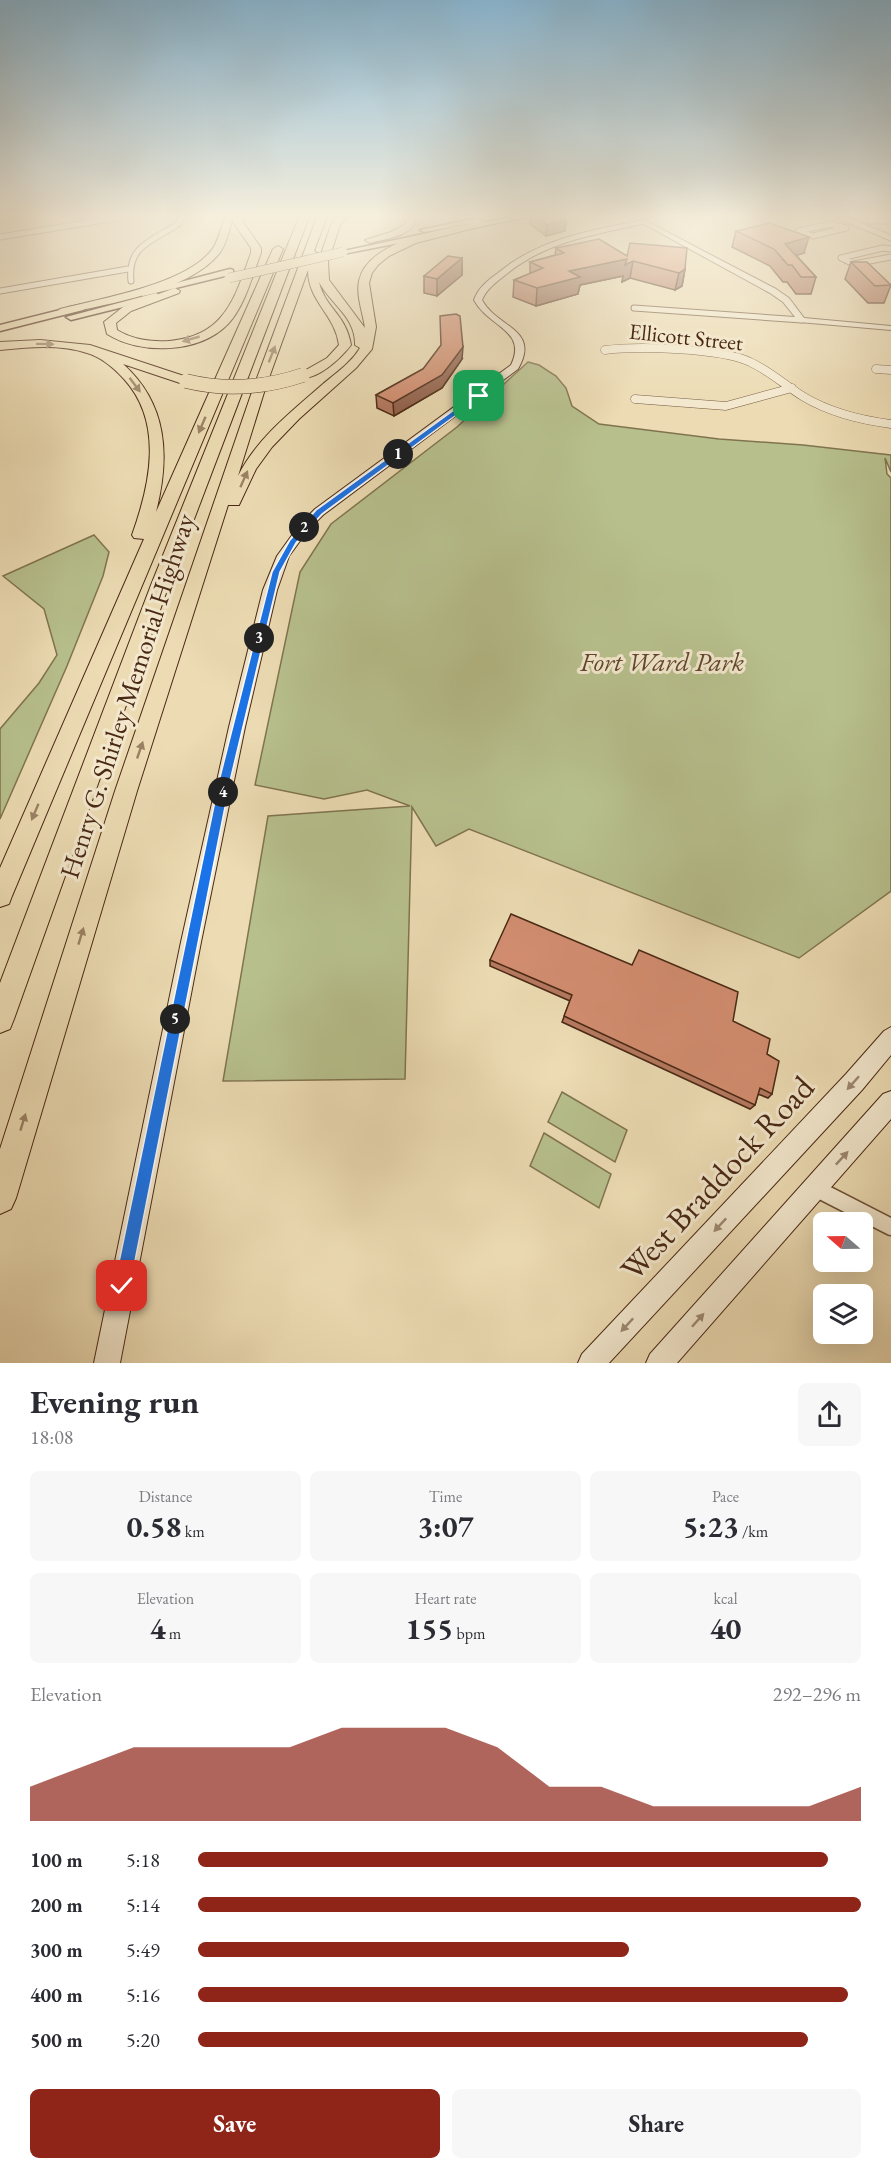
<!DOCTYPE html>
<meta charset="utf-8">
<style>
:root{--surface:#fff;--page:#f7f7f7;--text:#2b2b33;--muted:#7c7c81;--accent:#8f2418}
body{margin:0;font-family:"EB Garamond",serif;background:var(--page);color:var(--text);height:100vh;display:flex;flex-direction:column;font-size:22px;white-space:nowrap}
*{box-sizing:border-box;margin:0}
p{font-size:20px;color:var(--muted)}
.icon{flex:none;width:33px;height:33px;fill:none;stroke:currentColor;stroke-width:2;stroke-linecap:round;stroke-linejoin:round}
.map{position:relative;height:1363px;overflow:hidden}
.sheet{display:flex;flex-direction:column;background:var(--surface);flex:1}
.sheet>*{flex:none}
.needle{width:39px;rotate:290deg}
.fabs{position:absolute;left:813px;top:1212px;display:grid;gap:12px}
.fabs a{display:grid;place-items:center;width:60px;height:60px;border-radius:9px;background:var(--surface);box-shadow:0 6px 24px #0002;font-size:30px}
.pin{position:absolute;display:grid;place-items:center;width:51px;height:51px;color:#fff;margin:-26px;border-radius:12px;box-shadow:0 3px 9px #0006}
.km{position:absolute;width:30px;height:30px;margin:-15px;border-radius:50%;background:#222;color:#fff;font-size:16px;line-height:30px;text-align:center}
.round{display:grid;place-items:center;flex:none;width:63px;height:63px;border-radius:9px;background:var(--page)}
.head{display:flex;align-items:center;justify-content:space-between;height:102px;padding:0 30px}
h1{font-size:33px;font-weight:700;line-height:45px}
.metrics{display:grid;grid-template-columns:repeat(3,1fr);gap:9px;height:102px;padding:6px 30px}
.metrics div{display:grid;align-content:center;border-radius:9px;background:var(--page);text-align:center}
.metrics b{font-size:30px;font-weight:700}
.metrics small{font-size:16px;font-weight:400}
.metrics p{font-size:16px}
.chart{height:168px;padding:12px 30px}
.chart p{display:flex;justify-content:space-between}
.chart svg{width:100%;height:108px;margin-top:6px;fill:var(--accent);opacity:.7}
.primary-button{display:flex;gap:12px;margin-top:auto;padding:12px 30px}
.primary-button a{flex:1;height:69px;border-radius:9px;background:var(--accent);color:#fff;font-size:24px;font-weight:700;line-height:69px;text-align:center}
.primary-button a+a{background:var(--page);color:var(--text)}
ul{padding:0 30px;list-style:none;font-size:20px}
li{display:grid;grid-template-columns:96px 72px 1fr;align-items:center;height:45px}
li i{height:15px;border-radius:8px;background:var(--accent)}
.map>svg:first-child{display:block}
.green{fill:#b7c08d;stroke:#807450;stroke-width:1.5}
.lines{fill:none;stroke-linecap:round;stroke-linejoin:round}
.minor-far2-casing{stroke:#72563c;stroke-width:7}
.minor-far1-casing{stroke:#72563c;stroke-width:9}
.minor-casing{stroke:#72563c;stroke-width:19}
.tertiary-casing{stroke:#72563c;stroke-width:2}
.secondary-casing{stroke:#4a2914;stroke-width:2}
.primary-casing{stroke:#4a2914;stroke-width:3}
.motorway-casing{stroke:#4a2914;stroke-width:2}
.minor-far2{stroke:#f3e8ce;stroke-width:5}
.minor-far1{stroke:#f3e8ce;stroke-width:8}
.minor{stroke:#f3e8ce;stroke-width:16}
.tertiary{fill:#f3e8ce;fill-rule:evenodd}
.secondary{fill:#f3e8ce;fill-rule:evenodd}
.primary{fill:#ecdbb3;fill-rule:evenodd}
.motorway{fill:#ecdbb3;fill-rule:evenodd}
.primary-bridge-casing{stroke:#4a2914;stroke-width:10;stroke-linecap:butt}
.motorway-bridge-casing{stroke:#4a2914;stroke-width:15;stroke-linecap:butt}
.primary-bridge{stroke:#ecdbb3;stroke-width:9}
.motorway-bridge{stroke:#ecdbb3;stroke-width:14}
.wall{fill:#b57960;stroke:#4a2914;stroke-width:1.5}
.shaded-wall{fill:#93634e;stroke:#4a2914;stroke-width:1.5}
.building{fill:#d28d70;stroke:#4a2914;stroke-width:1.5}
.oneway{fill:#9b8264}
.oneway2{fill:#9e8871}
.route{fill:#1a73e8;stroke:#fff;stroke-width:1.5}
.labels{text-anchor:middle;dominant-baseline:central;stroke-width:6;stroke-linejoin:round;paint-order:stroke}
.far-street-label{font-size:22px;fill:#4a2914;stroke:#f3e8ce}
.park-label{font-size:27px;font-style:italic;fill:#60472c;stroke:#f3e8ce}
.street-label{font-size:27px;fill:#4a2914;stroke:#f3e8ce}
.near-street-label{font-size:33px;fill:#4a2914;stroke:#f3e8ce}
</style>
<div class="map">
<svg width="891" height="1363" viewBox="0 0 891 1363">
<rect width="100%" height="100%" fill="#ecdbb3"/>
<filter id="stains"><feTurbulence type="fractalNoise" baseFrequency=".00333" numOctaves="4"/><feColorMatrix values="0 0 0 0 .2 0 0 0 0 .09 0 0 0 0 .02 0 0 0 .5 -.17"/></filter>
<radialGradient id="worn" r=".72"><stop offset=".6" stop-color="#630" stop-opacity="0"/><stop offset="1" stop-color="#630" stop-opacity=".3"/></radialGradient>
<!-- green -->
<path class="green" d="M528 362 539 365 556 376 566 388 572 406 599 424 719 439 803 445 891 455V472L885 458 887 474 891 478V891L799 958 469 829 436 846 412 807 405 1079 223 1081 268 816 410 806 367 790 324 799 255 785 300 572 331 524 457 427Z
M94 535 109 552 103 576 67 666 0 819V729L39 683 57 655 44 609 3 576Z
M562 1092 627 1130 615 1162 548 1122Z
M544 1133 611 1174 599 1208 530 1166Z"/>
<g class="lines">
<!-- minor-far2 casing -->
<g class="minor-far2-casing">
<path id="minor-far2" d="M841 217 891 238
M870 217V221H891
M831 224 846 228 813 236 798 231Z
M0 237 122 217
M891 249 883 248 841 258 854 264 891 257
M131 281C127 245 153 241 178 224L182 217
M0 291 128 269
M634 308 802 320"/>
</g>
<!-- minor-far1 casing -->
<g class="minor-far1-casing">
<path id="minor-far1" d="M605 350C638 346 721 348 750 362 770 371 786 386 804 397 831 413 860 420 891 424
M876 369 891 370
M635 399 726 406 792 388"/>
</g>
<!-- minor casing -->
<g class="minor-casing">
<path id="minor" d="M815 1188 891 1227"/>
</g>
<!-- tertiary casing -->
<g class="tertiary-casing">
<path id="tertiary" d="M642 221H646L776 289 789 298 804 318 891 326V330L799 322 783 302 770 293 642 223Z"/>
</g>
<!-- secondary casing -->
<g class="secondary-casing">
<path id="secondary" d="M644 220 646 223C595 235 545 241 504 276 495 283 486 290 482 300 497 328 541 329 518 369L323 515 308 530 289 556 277 590 245 727 201 942 120 1363H94L181 942 229 727 263 590 277 556 300 524 315 509 511 365C528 330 488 327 474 300 478 288 488 280 498 273 540 238 592 230 644 220Z
M891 1027V1055L862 1090 609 1363H578L582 1354 846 1074 884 1031Z
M891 1091V1119L677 1363H646L650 1354 883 1094Z"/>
</g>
<!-- primary casing -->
<g class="primary-casing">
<path id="primary" d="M512 217H527L468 229 464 227Z
M478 218 482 220 481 222 424 232 420 230Z
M437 231 441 233 440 235 343 254 339 252Z
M230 269 233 270V274L143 296 138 293Z
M156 293 161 296 159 298 71 320 66 317Z
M80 305 85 308 83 310 0 331V325Z"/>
</g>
<!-- motorway casing -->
<g class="motorway-casing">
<path id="motorway" d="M226 217H243V222L261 248V253C252 276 245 306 228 324 199 354 140 355 107 334L104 322 123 307 175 288 180 291 179 293 131 311 116 323 117 330C146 348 198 345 221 317 236 300 243 274 251 253V248L233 222 234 217C228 229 228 244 218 255 186 292 110 303 64 314L58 311 60 309C102 298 183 285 211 251 219 242 220 227 226 217Z
M299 217H309L169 585 14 1019 10 1029 0 1033V983L151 585Z
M317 217H327L314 251 319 254V260L331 225 337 217H347L340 225 328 262 329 280 365 328C363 313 356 296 359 281 368 238 450 229 485 221L490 224 416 243 389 256 378 265 372 273 369 283 376 327 372 349 356 368 299 419 272 447 256 469 239 505H228L137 791 16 1198 11 1209 0 1214V1149L115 791 254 386ZM308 270C308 302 335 314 339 345L327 358 297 375 299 378C317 381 341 358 351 345 346 314 325 308 319 282 331 305 356 317 355 345L360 348C351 363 336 373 323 384 292 411 257 438 238 476L266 386Z
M404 217H412L416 221C410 237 384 239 370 243L365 240 391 232 406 224Z
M278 246 283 249 12 896 9 904 0 907V868L144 539 134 538 132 535C150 485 164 423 124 379 114 368 101 357 87 353 60 344 28 347 0 350V342L40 340 90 345 190 378 192 381 186 385 123 364C168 404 170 457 156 512L273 249Z"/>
</g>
<!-- minor-far2 -->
<use href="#minor-far2" class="minor-far2"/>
<!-- minor-far1 -->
<use href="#minor-far1" class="minor-far1"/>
<!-- minor -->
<use href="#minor" class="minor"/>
<!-- tertiary -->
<use href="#tertiary" class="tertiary"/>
<!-- secondary -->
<use href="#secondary" class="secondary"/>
<!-- primary -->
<use href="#primary" class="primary"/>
<!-- motorway -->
<use href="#motorway" class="motorway"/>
<!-- primary-bridge casing -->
<g class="primary-bridge-casing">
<path id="primary-bridge" d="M229 278 343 252"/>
</g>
<!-- motorway-bridge casing -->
<g class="motorway-bridge-casing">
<path id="motorway-bridge" d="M186 381C226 391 264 388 303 375"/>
</g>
<!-- primary-bridge -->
<use href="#primary-bridge" class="primary-bridge"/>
<!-- motorway-bridge -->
<use href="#motorway-bridge" class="motorway-bridge"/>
</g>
<!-- wall -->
<path class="wall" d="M530 217H559L566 220 565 231 546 236 530 224Z
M736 231 804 253 796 255 816 277 811 294H796L787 282H783L770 266 732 247Z
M556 248 627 256 685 269 682 286 675 290 630 278 622 282 623 276 580 285 578 294 536 306 513 297 514 280 530 274V262L555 255Z
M462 258V275L437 296 424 293V276Z
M851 262 891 285 884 303H868L845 279Z
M462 359 442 388 394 416 377 408 376 395 423 369Z
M490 960 733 1021 767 1054 772 1094 768 1098 758 1094 755 1105 750 1109 562 1022 570 1001 490 966Z"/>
<!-- shaded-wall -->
<path class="shaded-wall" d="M566 220 565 231 546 236 547 225Z
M809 237 804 253 783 260 785 244Z
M462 258V275L437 296V279Z
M627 259 633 261 630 278 622 282 623 276 580 285 578 294 536 306 537 288 569 271Z
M685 269 682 286 675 290 679 273Z
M463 347 462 359 442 388 394 416 393 403Z"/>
<!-- building -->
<path class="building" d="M535 217H559L566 220 547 225Z
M770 223 809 237 785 244 816 277H801L792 265H788L774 249 736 231Z
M599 239 627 256 630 243 687 248 685 269 679 273 633 261 625 265 627 259 569 271 580 277 537 288 514 280 543 268 530 262 564 253 556 248Z
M448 256 462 258 437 279 424 276Z
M851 262H867L891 285 875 286Z
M456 314 460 316 463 347 442 375 393 403 376 395 423 369 441 345 440 316Z
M511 914 632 965 639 950 738 992 733 1021 770 1039 767 1054 779 1061 772 1094 760 1088 755 1105 564 1016 572 995 490 960Z"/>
<!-- one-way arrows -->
<defs><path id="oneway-solid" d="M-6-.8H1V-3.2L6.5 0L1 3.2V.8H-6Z" transform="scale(1.5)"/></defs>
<g class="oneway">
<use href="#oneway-solid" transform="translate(191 339) rotate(164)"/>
<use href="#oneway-solid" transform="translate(45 344) rotate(1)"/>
<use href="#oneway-solid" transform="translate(272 354) rotate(-69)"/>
<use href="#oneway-solid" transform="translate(135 385) rotate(53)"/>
<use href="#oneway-solid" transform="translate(202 425) rotate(113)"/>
<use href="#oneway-solid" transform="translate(244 479) rotate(-66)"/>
<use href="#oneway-solid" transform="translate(140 750) rotate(-71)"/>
<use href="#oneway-solid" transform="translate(35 812) rotate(113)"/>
<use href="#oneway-solid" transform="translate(81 936) rotate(-73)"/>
<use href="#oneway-solid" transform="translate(23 1122) rotate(-73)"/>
</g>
<g class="oneway2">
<use href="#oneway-solid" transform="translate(853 1083) rotate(132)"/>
<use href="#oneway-solid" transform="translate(842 1158) rotate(-47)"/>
<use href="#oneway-solid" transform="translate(720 1225) rotate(133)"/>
<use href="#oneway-solid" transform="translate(698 1320) rotate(-48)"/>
<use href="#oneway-solid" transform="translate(627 1325) rotate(133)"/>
</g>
<!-- sky -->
<linearGradient id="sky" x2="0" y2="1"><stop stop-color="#88b6d2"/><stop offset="0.53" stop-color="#f6efdd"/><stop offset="1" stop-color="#f6efdd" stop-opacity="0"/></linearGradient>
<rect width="891" height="408" fill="url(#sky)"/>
<!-- route -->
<path class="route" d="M476 394 482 396 322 514 296 543 280 572 231 777 130 1286 128 1292 122 1294 116 1292 114 1286 220 777 272 572 290 540 316 510Z"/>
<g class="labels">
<!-- far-street labels -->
<g class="far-street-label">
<text transform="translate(686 337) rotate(6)">Ellicott Street</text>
</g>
<!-- park labels -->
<g class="park-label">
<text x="662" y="661">Fort Ward Park</text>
</g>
<!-- street labels -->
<g class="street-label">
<text transform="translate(127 696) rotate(-72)">Henry G. Shirley Memorial Highway</text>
</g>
<!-- near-street labels -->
<g class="near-street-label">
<text transform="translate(717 1178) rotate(-47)">West Braddock Road</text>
</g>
</g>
<rect width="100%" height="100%" filter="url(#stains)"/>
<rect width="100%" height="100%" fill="url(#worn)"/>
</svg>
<div class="fabs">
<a><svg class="needle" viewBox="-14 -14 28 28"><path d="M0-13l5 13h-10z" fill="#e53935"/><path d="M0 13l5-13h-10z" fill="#7c7c81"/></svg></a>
<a><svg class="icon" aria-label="layers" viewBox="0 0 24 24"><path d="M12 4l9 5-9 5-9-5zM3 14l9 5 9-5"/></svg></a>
</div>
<div class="pin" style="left:479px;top:396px;background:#1e9e55"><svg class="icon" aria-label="arrive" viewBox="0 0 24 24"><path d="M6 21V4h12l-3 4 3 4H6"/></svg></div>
<div class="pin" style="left:122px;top:1286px;background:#d93025"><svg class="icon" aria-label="check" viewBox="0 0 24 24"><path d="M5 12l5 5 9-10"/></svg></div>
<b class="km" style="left:398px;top:454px">1</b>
<b class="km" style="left:304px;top:527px">2</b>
<b class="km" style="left:259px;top:638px">3</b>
<b class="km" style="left:223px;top:792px">4</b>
<b class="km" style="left:175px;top:1019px">5</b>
</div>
<section class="sheet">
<div class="head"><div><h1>Evening run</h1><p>18:08</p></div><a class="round"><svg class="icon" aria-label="share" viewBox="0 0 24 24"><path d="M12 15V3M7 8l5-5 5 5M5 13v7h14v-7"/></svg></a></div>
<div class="metrics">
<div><p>Distance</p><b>0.58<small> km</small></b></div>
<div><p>Time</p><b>3:07</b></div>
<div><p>Pace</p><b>5:23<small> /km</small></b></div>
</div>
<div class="metrics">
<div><p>Elevation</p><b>4<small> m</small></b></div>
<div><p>Heart rate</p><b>155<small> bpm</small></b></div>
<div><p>kcal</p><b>40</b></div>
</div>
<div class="chart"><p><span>Elevation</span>292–296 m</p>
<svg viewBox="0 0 160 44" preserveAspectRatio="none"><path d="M0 44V30L10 22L20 14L30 14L40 14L50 14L60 6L70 6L80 6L90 14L100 30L110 30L120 38L130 38L140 38L150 38L160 30V44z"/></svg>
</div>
<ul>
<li><b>100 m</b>5:18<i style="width:95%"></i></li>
<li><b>200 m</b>5:14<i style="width:100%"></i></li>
<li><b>300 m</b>5:49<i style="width:65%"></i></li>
<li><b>400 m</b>5:16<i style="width:98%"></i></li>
<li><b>500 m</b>5:20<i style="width:92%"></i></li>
</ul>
<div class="primary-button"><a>Save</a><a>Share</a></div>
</section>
